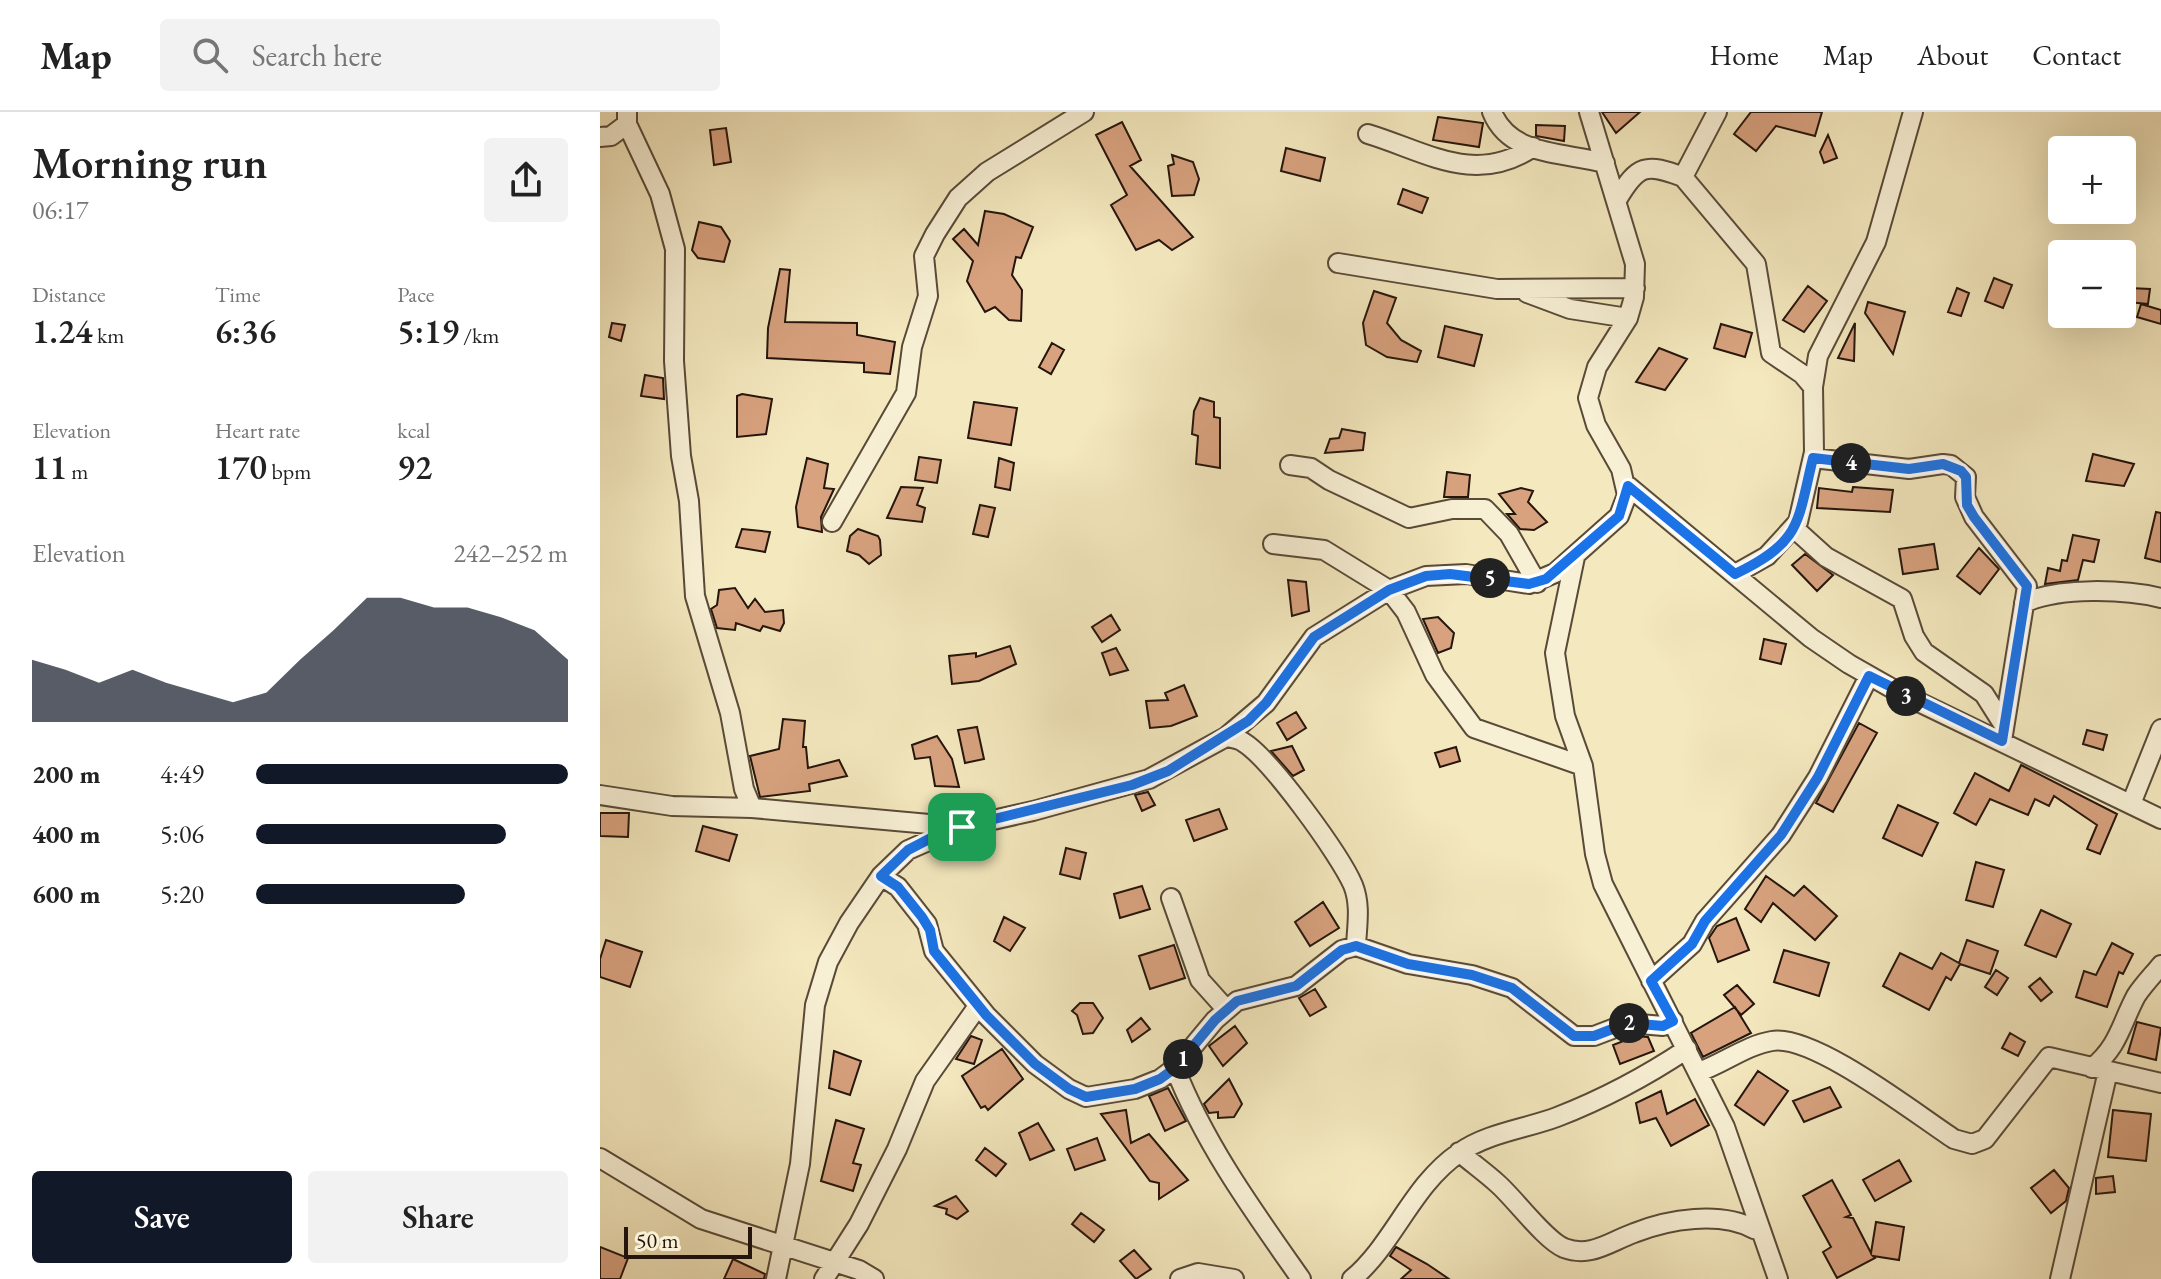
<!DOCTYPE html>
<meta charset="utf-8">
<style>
:root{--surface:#fff;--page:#f2f2f2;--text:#222;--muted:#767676;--line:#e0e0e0;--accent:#111827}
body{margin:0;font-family:"EB Garamond",serif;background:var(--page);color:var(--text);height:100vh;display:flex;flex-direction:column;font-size:30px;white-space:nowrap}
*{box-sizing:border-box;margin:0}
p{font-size:26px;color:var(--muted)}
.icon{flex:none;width:44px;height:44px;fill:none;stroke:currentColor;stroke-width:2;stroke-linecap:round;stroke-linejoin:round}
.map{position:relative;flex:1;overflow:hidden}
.side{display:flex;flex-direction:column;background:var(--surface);width:600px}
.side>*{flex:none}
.tools{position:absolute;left:1448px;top:24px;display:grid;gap:16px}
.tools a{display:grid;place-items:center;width:88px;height:88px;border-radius:8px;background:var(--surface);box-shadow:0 8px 32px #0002;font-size:40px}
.scale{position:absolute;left:24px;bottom:20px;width:128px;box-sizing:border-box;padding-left:8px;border:4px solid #25150c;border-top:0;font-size:22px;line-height:28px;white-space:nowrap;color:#25150c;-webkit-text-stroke:6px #f8f0d5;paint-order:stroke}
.pin{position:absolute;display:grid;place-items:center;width:68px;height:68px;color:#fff;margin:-34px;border-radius:16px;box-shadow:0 4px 12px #0006}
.km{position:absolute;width:40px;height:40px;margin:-20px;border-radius:50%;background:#222;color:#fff;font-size:22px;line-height:40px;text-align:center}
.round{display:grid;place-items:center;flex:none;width:84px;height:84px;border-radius:8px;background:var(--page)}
.headline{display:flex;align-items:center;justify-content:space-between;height:136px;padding:0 32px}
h1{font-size:44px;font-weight:600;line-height:60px}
.figures{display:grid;grid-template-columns:repeat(3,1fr);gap:12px;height:136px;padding:8px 32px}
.figures div{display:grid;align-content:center}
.figures b{font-size:34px;font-weight:600}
.figures small{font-size:22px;font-weight:400}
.figures p{font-size:22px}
.chart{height:224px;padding:16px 32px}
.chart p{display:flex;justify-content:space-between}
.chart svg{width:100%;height:144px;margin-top:8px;fill:var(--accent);opacity:.7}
.cta{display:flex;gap:16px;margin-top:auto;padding:16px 32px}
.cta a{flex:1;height:92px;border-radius:8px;background:var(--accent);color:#fff;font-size:32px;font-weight:600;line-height:92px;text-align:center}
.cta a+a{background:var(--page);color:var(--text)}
ul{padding:0 32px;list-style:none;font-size:26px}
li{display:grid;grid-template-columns:128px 96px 1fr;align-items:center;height:60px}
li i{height:20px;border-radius:10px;background:var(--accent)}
header{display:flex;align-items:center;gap:48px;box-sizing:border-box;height:112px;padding:0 40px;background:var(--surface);border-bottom:2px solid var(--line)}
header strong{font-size:38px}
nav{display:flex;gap:44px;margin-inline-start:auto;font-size:28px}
.search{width:560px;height:72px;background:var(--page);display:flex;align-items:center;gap:20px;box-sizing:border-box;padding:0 28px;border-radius:8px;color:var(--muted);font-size:30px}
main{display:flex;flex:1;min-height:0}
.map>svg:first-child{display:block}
.building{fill:#d8a27f;stroke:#25150c;stroke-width:2}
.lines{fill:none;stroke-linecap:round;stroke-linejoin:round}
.minor-casing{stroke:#594a38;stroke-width:22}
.minor{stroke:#f8f0d5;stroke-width:18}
.route-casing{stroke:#fff;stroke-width:16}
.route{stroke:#1a73e8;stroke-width:10}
</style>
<header>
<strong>Map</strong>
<div class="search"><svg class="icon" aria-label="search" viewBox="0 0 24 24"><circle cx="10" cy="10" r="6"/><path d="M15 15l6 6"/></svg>Search here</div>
<nav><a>Home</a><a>Map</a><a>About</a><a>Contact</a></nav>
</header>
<main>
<section class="side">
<div class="headline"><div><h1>Morning run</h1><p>06:17</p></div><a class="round"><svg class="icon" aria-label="share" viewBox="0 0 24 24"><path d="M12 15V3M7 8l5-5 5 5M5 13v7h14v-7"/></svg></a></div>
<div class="figures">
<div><p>Distance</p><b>1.24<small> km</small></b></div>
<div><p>Time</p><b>6:36</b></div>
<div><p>Pace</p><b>5:19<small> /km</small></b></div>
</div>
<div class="figures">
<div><p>Elevation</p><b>11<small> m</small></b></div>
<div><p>Heart rate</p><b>170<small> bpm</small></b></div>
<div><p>kcal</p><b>92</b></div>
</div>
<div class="chart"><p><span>Elevation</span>242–252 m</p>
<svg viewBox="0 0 160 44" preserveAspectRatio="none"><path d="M0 44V25L10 28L20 32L30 28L40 32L50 35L60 38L70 35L80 25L90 16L100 6L110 6L120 9L130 9L140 12L150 16L160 25V44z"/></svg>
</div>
<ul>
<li><b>200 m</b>4:49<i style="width:100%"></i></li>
<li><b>400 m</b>5:06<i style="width:80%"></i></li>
<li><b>600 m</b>5:20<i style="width:67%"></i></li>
</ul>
<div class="cta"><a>Save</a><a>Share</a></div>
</section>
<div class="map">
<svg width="1561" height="1167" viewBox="0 0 1561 1167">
<rect width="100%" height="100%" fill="#f4e8be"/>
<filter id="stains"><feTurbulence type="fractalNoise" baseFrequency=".0025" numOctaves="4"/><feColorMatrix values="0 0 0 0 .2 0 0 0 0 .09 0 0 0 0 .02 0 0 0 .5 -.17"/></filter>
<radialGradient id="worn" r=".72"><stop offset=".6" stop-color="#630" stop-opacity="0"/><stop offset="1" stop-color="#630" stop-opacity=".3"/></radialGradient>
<!-- building -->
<path class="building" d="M1002 0H1040L1016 21Z
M1151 0H1222L1215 24 1176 14 1156 39 1134 22Z
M838 5 883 11 879 35 833 28Z
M522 10 541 48 530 54 593 125 572 138 559 128 536 138 511 93 527 83 496 23Z
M936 13 965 14 964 29 936 24Z
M126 16 131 50 114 53 110 18Z
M1228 23 1237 46 1224 51 1220 40Z
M686 36 725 46 720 69 681 59Z
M572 43 593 50 599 67 594 83 572 84 568 54 574 52Z
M803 77 828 86 822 101 798 92Z
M385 99 404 102 433 115 421 146 416 145 412 163 422 178 421 209 409 208 395 195 385 200 367 169 373 149 353 127 364 117 378 133Z
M99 110 121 115 130 129 124 150 98 146 92 138Z
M180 157 190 158 185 210 257 211V223L295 230 290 262 264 260V251L167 246 168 216Z
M1394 166 1412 173 1403 196 1385 189Z
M1208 174 1227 189 1204 220 1183 208Z
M1357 176 1369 181 1361 204 1348 200Z
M1529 176 1550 177 1548 192 1528 190Z
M774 179 796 186 787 211 801 228 821 239 817 250 787 245 766 233 763 211Z
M1268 190 1305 200 1293 242 1265 201Z
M1541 192 1561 198V212L1537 205Z
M12 211 25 213 21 229 9 225Z
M1255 211 1254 249 1238 246Z
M1121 212 1152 221 1145 245 1114 236Z
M845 214 882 223 874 254 838 245Z
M452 231 464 238 451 262 439 255Z
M1059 236 1087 247 1065 278 1036 270Z
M45 263 63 266 64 287 41 284Z
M142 282 172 287 166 322 137 325V284Z
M600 286 614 290V305L620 306V356L596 352 598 324 592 322 594 299Z
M374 290 417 296 411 333 368 326Z
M742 317 765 321 763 338 725 341 730 327 739 326Z
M1493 342 1534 352 1524 374 1486 369Z
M319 345 341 348 337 371 315 368Z
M207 346 228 352 224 376 234 377 221 405 222 420 198 415 196 395Z
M399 346 414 351 410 378 395 375Z
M847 360 870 363 868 385H844Z
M301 375 323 376 317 393 325 396 322 410 287 406Z
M1253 375 1293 378 1290 400 1217 396 1219 376 1252 380Z
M921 376 933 379 928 390 947 410 934 418 920 417 907 402H915L899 382Z
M380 393 395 396 388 425 373 422Z
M1556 400 1561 401V450L1545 446Z
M142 417 170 420 165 440 136 435Z
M258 417 278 424 280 428 281 443 269 452 259 443 247 439 250 424Z
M1473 423 1499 428 1494 450 1483 448 1478 468 1445 472 1448 456 1460 459 1462 448 1467 449Z
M1334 432 1338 457 1303 462 1299 437Z
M1379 436 1399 457 1380 482 1357 464Z
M1205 442 1233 463 1217 479 1192 453Z
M688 468 706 470 709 499 692 504Z
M135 476 148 496 155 487 165 500 183 498 184 511 180 519 163 514 160 519 136 511 135 518 117 516 111 497 117 493 119 478Z
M511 503 520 518 502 530 492 515Z
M838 505 854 521 851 536 838 541 823 507Z
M1164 527 1186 532 1181 552 1160 547Z
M410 534 416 552 379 569 352 572 349 544 376 541V545Z
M516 536 528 558 510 563 502 541Z
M584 573 597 604 571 614 550 616 546 589 568 588 565 581Z
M696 600 706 616 687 628 677 611Z
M183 607 205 609 203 635H206L208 656 239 648 247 664 209 672 210 679 160 685 150 644 179 637Z
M1259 611 1277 621 1233 700 1216 691Z
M377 615 384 647 365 651 358 618Z
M1487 618 1507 623 1503 638 1483 632Z
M337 624 352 647 359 675 335 674 330 645 315 647 312 633Z
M692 634 704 658 693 664 671 639Z
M856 635 860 649 840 655 835 641Z
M1421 653 1517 702 1500 742 1487 737 1497 713 1454 684 1449 694 1435 687 1428 703 1390 687 1376 713 1354 701 1375 661 1409 679Z
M548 680 555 693 542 699 535 683Z
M1298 693 1338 711 1322 744 1283 726Z
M619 697 627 717 594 729 586 708Z
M0 701H29L28 725 0 724Z
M103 714 137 723 129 749 96 739Z
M466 736 486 741 480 767 460 762Z
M1376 750 1404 758 1393 795 1366 788Z
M1166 764 1194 784 1204 774 1237 804 1215 828 1173 791 1161 810 1145 797Z
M542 774 550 797 520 806 514 782Z
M723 790 739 816 710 834 695 810Z
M1441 798 1471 812 1456 845 1425 833Z
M404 805 425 816 410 839 394 829Z
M1136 806 1149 838 1118 850 1109 826 1117 814Z
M6 828 42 840 30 875 0 865V847Z
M1367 828 1398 839 1390 862 1360 852 1351 868 1346 865 1329 898 1283 874 1300 841 1332 857 1341 841 1359 851Z
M1512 831 1533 842 1523 862 1519 860 1507 895 1476 885 1484 859 1496 863Z
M574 833 585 866 550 877 539 844Z
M1184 838 1229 851 1219 884 1174 870Z
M1396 858 1408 866 1397 883 1385 875Z
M1440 866 1452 880 1441 889 1429 875Z
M1137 873 1154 892 1141 903 1124 883Z
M715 877 726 895 710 904 699 886Z
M480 891H493L503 906 493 921 483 922 477 903 472 899Z
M1135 895 1151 921 1103 945 1091 921Z
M541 906 550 917 532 930 527 918Z
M1537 910 1561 916 1556 948 1528 941Z
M635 914 647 931 623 954 609 934Z
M1410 921 1425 930 1418 944 1402 936Z
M371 924 382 928 374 952 356 947Z
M1036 924 1048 925 1054 939 1020 952 1013 933Z
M402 937 423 967 388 998 385 994 381 996 362 964Z
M234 939 261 949 250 983 229 976Z
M1158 959 1188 979 1164 1013 1135 993Z
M629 967 642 992 634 1005 618 1006V1000L609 1001 604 992Z
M1230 975 1241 995 1204 1010 1193 989Z
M568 976 586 1009 565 1019 549 984Z
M1061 979 1067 1002 1095 987 1109 1013 1071 1034 1056 1006 1040 1011 1036 991Z
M526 998 531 1031 549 1022 588 1068 559 1087V1071L550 1069 501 1002Z
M1513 998 1551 1002 1546 1049 1508 1045Z
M236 1008 264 1017 253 1051 261 1053 253 1079 221 1069Z
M438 1011 454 1038 430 1048 419 1021Z
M497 1026 505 1048 475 1058 467 1037Z
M385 1036 406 1052 396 1064 376 1048Z
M1299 1048 1311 1069 1275 1089 1263 1068Z
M1454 1058 1469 1076 1466 1089 1451 1101 1431 1076Z
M1513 1064 1515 1080 1496 1082V1066Z
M1232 1068 1251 1103 1246 1105 1253 1106 1271 1141 1276 1110 1304 1115 1299 1148 1273 1144 1275 1146 1237 1166 1223 1140 1231 1135 1203 1084Z
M356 1084 368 1099 357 1107 346 1102 347 1097 335 1094Z
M481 1101 504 1118 494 1130 472 1112Z
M0 1135 28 1146 20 1167H0Z
M796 1135 827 1152 849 1167H801L811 1158 790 1144Z
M534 1138 551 1157 536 1167 520 1149Z
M133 1147 165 1162 164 1167H124Z"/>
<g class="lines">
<!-- minor casing -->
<g class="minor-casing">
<path id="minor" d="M27 0V12L60 82 75 137 74 249 81 344 89 389 95 484 130 601 144 677 152 696
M892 0C910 45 965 40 1005 51
M768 22C827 40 875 74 933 35
M0 25 11 24 27 12
M1083 65 1117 0
M1017 88C1038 52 1046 51 1083 65L1156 152 1171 241 1202 262 1213 275
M738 151 897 177 1035 176
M927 181 970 197 1028 206
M1213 346 1309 357 1343 352 1351 353 1366 365 1365 385 1374 405 1427 474 1402 629
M690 353 711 356 729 368 809 406 852 397H885L909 422 937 471
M1028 374 1211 526 1249 552 1300 581 1561 707
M232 410 306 281 312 235 328 184 324 144 335 122 358 86 387 60 484 0
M1195 417 1226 445 1302 487 1314 524 1324 540 1384 582 1403 612
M673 432 724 438 789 478 806 500 835 563 874 616 983 654
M975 445 955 541 965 604 983 654 995 742 1003 772 1125 1015 1178 1167
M1135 462 1167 444 1198 410 1214 340 1213 275 1218 244 1276 130 1313 0
M1424 491C1459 475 1524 477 1561 486
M626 625C631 626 639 627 643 630 670 646 740 743 753 773 761 793 757 813 756 834
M0 683 72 694 152 696 362 715 433 699 549 667 626 625 666 591 714 525 789 478 826 464 866 462 929 472 955 461 1019 404 1027 383 1021 357 996 313 988 286 997 255 1028 206 1034 185 1035 152 989 0
M1531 692 1561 617
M281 764 298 775 327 812 334 839 386 903 435 952 469 977 486 985 535 977 560 967 575 956 615 908 637 889 696 874 742 838 756 834 808 852 872 863 912 876 974 924H994L1028 911 1063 914 1073 909
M571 786 600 868 626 897
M1051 869 1092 832 1105 809 1181 723 1218 665 1269 564
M575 956C605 1033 654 1100 701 1167
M1492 956C1519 934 1521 912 1536 884 1543 873 1553 863 1561 853
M1099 960C1124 951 1147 933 1172 929 1214 922 1317 1003 1354 1027L1372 1032 1385 1027 1449 945 1561 971
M859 1040C872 1051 886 1061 898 1072 915 1087 945 1128 964 1136 991 1146 1009 1130 1034 1121 1069 1107 1120 1099 1154 1117L1157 1114
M0 1046 101 1107 259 1158 274 1167
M176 1167 200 1052 215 893 228 850 249 811 281 764 308 738 356 717
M224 1167 259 1112 297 1037 325 969 378 894
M580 1167 598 1161 634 1167
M752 1167C794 1132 812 1073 859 1041 887 1021 925 1017 957 1005 1001 988 1048 963 1087 937
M1460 1167 1508 959"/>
</g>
<!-- minor -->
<use href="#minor" class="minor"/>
</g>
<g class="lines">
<!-- route casing -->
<g class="route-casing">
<path id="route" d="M1213 346 1309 357 1343 352 1361 359 1366 365 1367 393 1374 405 1427 474 1402 629 1269 564 1218 665 1181 723 1105 809 1092 832 1051 869 1073 909 1063 914 1028 911 994 924H974L912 876 872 863 808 852 756 834 742 838 696 874 637 889 615 908 575 956 560 967 535 977 486 985 469 977 435 952 386 903 334 839 330 818 322 805 298 775 281 764 308 738 331 726 362 715 532 673 568 659 648 609 666 591 714 525 789 478 826 464 850 462 929 472 946 467 1019 404 1028 374 1135 462C1202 430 1197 411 1213 346Z"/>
</g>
<!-- route -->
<use href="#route" class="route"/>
</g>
<rect width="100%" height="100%" filter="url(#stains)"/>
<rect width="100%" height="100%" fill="url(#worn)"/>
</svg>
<div class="tools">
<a>+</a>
<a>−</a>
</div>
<div class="scale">50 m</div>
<div class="pin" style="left:362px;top:715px;background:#1e9e55"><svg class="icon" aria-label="arrive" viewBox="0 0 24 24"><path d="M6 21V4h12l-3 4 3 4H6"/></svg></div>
<b class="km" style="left:583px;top:947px">1</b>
<b class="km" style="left:1029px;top:911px">2</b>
<b class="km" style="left:1306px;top:584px">3</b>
<b class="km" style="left:1251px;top:351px">4</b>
<b class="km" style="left:890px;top:466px">5</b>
</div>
</main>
